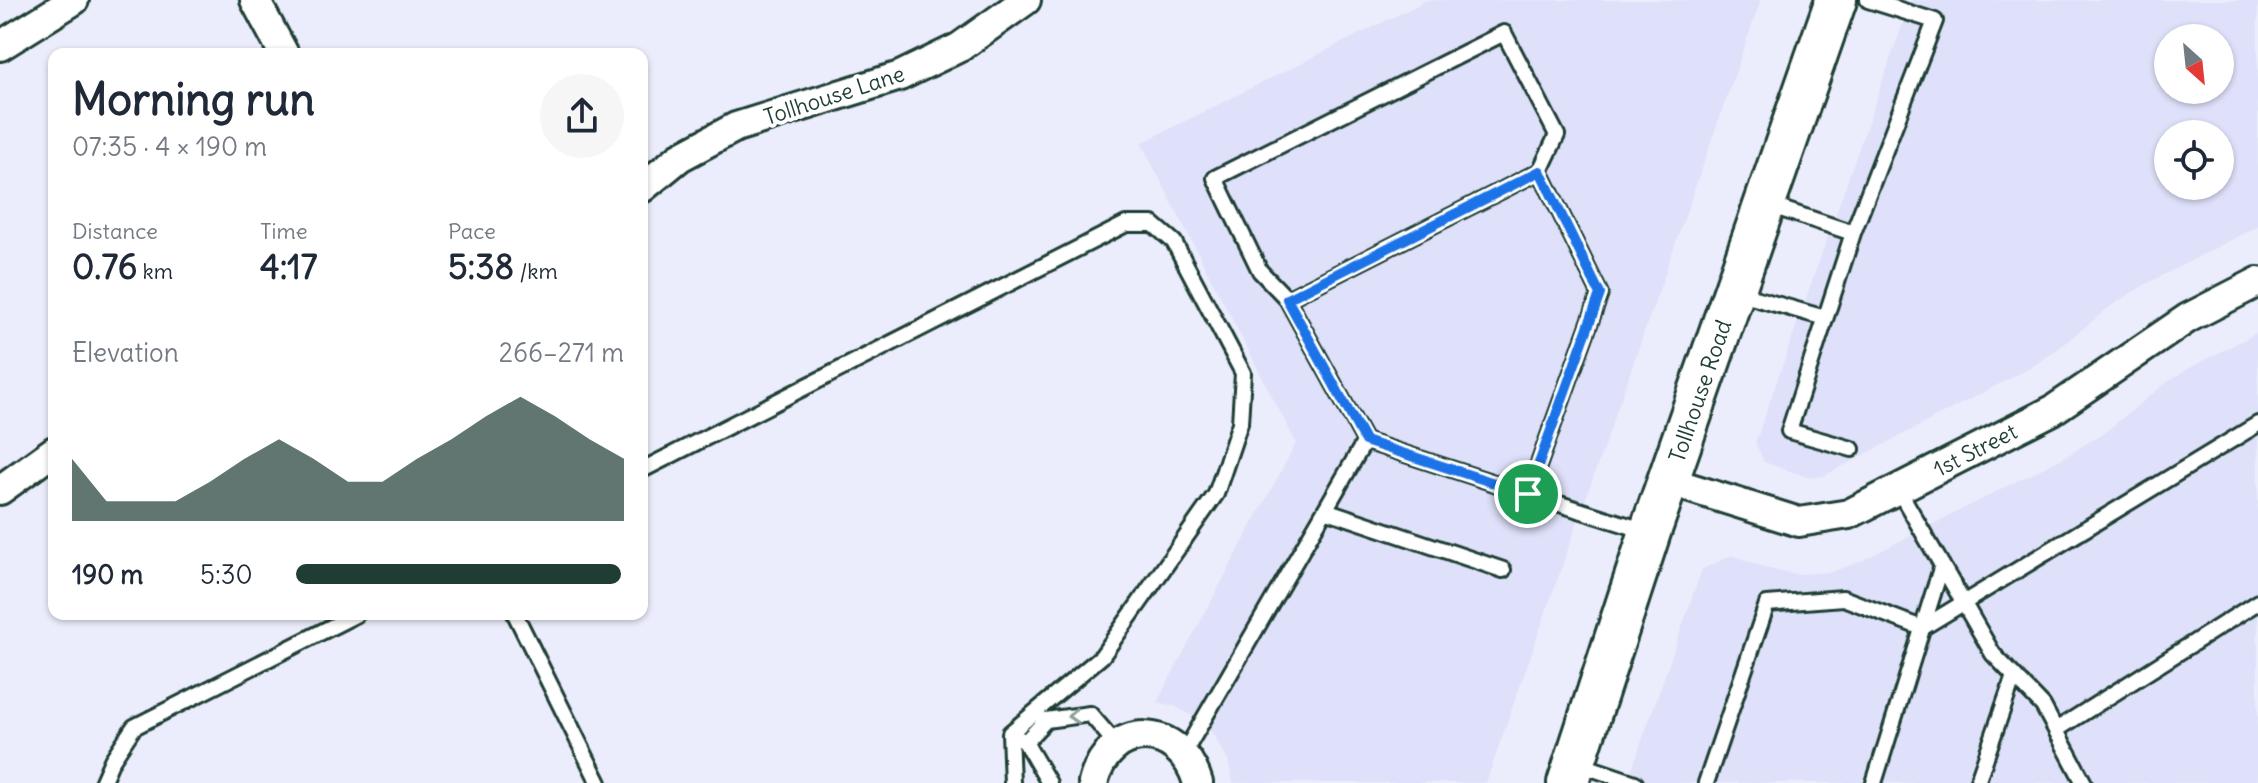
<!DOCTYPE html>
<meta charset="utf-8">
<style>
:root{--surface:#fff;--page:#f6f6f7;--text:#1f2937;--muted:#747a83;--accent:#1f3d34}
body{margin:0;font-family:Delius,sans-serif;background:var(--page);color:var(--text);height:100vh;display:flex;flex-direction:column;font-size:30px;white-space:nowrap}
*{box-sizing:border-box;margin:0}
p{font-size:26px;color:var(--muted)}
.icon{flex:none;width:44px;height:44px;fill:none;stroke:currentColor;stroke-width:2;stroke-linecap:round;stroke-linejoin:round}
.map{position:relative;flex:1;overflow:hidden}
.drawer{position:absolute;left:48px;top:48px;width:600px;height:572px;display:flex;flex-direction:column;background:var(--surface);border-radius:16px;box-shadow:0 2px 6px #0004}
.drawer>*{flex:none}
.needle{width:52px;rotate:153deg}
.tools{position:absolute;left:2154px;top:24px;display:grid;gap:16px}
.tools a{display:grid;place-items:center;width:80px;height:80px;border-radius:50%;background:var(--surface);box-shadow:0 2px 6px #0004;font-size:40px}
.pin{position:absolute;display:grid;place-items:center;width:68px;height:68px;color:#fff;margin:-34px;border:4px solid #fff;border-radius:50%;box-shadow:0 2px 8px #0007}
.round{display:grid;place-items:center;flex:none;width:84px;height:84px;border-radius:42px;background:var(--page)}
.head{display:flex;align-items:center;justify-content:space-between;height:136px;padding:0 24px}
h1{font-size:44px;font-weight:700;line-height:60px}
.figures{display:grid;grid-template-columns:repeat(3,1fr);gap:12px;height:136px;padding:8px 24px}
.figures div{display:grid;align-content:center}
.figures b{font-size:34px;font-weight:700}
.figures small{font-size:22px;font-weight:400}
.figures p{font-size:22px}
.chart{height:224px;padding:16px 24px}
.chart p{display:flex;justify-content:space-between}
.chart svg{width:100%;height:144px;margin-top:8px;fill:var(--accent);opacity:.7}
ul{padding:0 24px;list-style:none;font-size:26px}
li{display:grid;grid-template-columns:128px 96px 1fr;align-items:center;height:60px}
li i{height:20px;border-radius:10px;background:var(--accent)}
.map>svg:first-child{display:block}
.built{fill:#dfe1fa;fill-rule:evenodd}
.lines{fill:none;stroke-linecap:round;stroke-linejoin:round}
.lane-casing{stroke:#1f3d34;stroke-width:20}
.street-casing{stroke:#1f3d34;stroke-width:34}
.secondary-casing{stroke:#1f3d34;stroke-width:46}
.lane{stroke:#fff;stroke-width:14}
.street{stroke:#fff;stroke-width:28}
.secondary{stroke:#fff;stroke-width:40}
.oneway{stroke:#8f9e9a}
.route-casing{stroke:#fff;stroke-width:16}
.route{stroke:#1a73e8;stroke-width:10}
.labels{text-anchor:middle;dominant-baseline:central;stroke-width:8;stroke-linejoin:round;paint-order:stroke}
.street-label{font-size:22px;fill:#1f3d34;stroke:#fff}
</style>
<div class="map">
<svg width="2258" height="783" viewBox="0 0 2258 783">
<rect width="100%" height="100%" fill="#ecedfc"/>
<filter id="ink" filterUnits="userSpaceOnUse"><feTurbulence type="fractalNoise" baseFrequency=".0125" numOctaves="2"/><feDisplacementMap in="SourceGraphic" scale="16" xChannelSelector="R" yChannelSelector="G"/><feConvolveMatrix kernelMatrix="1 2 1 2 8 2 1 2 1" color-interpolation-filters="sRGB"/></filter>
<g filter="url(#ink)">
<!-- built -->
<path class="built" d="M1427 0H1761L1486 783H1233L1228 761 1214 736 1202 722 1174 706 1157 702 1296 443 1141 143Z
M1911 0H2258V226L2148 283 2111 306 2053 353 2030 368 1824 476 1810 478 1764 462 1755 443ZM2168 38H2220V90H2168ZM2168 134H2220V186H2168Z
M2258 332V783H1627L1702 569 1732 555 1773 570 1799 574 1830 572 1857 563 2068 455 2105 432 2163 385 2186 370Z"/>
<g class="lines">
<!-- lane casing -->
<g class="lane-casing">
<path id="lane" d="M1766 204 1853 233 1789 431 1852 449
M1853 233 1935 21 1868 0
M1737 293 1825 318
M1287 299 1260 271 1215 178 1504 33 1557 135 1540 171
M642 470 1126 224H1153L1174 242 1243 373 1240 423 1216 494 1102 656 1010 733
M1898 489 1993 654 2043 706 2084 783
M1528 494 1365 441 1287 299 1540 171 1600 294 1528 494 1649 532
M1325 510 1503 570
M515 614 599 783
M2056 730 2258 602
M1025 742 1046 720 1090 714 1117 745
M1184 753 1365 441
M1579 764 1635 783
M102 783 112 760 134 727 357 614
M1012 783 1010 733 1025 742 1049 783
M1706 783 1767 604 1843 598 1922 628 2258 424
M1874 783 1942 565
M1977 783 2014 676"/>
</g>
<!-- street casing -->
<g class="street-casing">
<path id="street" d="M255 0 284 54
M0 46 74 0
M642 188 680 157 736 127 900 76 960 47 1026 0
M1668 481 1799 522 1849 514 2053 410 2188 318 2258 282
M0 490 54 451
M1093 783C1109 720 1180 721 1198 783"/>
</g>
<!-- secondary casing -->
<g class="secondary-casing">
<path id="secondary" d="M1568 783 1650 532 1836 0"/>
</g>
<!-- lane -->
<use href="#lane" class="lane"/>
<!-- street -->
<use href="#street" class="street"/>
<!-- secondary -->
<use href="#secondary" class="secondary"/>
</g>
<!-- one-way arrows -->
<defs><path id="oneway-chevron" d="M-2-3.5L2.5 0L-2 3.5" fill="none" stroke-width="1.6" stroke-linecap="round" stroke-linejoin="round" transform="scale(2)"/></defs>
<use class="oneway" href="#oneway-chevron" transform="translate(1073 716) rotate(172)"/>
</g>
<g class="lines" filter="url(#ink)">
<!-- route casing -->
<g class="route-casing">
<path id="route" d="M1540 171 1600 294 1528 494 1365 441 1287 299Z"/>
</g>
<!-- route -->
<use href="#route" class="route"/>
</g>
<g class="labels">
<!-- street labels -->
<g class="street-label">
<text transform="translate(834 95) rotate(-18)">Tollhouse Lane</text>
<text transform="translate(1700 391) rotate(-71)">Tollhouse Road</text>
<text transform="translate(1975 450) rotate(-27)">1st Street</text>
</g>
</g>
</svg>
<div class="tools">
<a><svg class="needle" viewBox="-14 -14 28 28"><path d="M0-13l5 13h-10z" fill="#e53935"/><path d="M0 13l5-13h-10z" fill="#747a83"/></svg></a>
<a><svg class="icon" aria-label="locate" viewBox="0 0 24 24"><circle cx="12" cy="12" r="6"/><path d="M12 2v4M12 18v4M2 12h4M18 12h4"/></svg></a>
</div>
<div class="pin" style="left:1528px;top:494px;background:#1e9e55"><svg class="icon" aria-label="arrive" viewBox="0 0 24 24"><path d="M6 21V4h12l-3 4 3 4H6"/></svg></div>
<section class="drawer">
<div class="head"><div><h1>Morning run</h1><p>07:35 · 4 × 190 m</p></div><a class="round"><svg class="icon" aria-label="share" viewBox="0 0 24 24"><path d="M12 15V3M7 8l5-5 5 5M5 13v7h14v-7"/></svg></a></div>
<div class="figures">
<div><p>Distance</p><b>0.76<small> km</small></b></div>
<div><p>Time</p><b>4:17</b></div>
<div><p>Pace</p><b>5:38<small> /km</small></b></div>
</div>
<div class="chart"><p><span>Elevation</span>266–271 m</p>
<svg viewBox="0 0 160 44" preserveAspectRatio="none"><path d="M0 44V25L10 38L20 38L30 38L40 32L50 25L60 19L70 25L80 32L90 32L100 25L110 19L120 12L130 6L140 12L150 19L160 25V44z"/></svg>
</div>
<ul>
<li><b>190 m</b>5:30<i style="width:99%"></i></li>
</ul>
</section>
</div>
